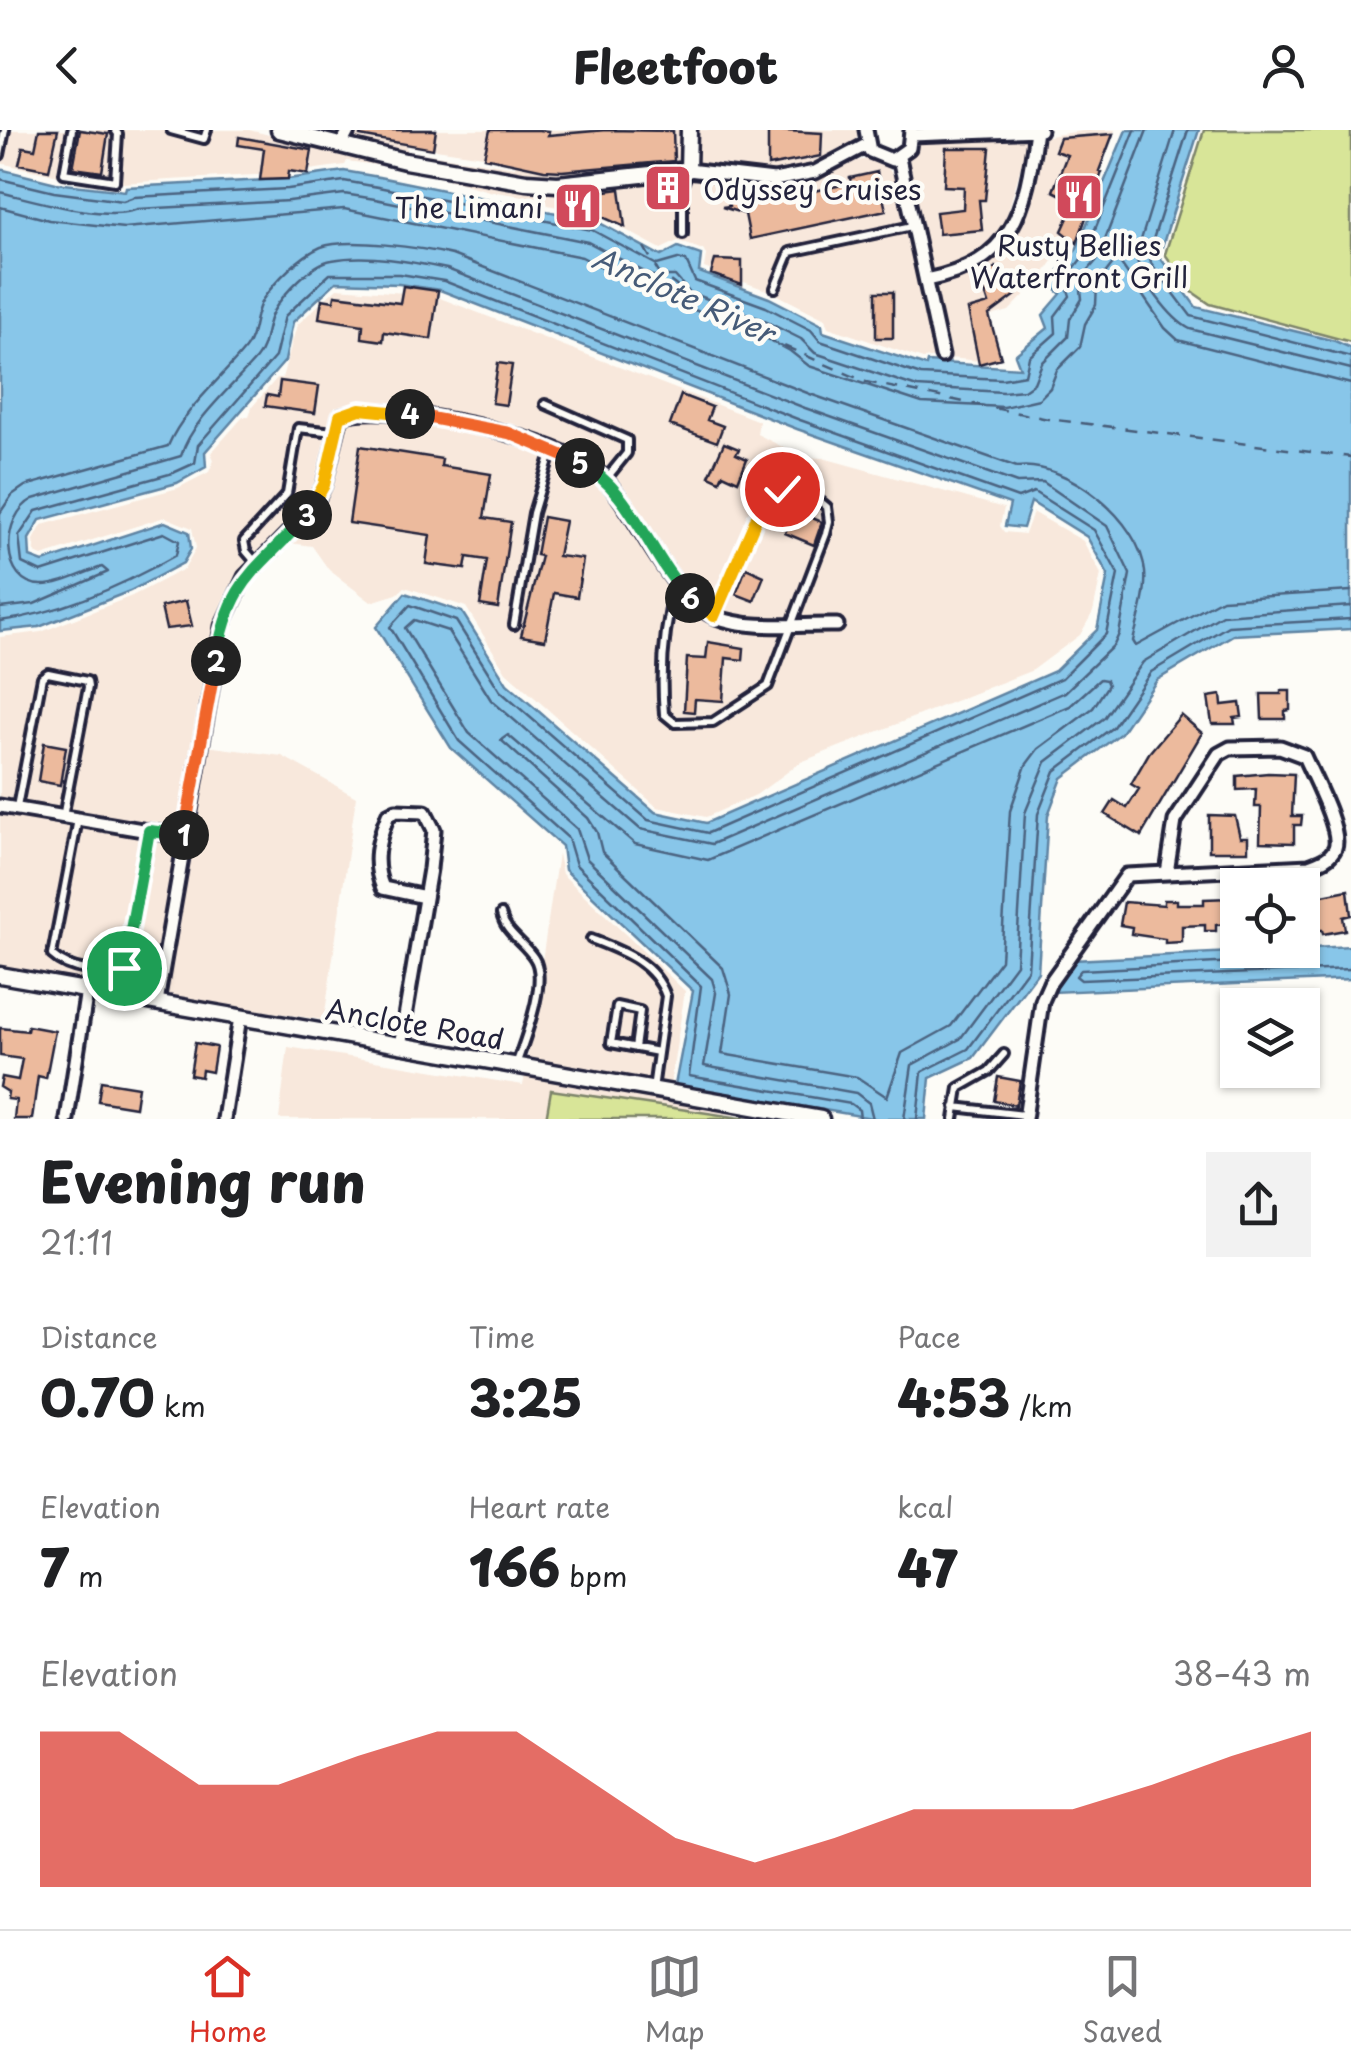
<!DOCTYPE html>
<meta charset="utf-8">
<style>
:root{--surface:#fff;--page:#f2f2f2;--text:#202124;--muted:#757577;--line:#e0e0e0;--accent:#d93025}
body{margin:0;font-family:"Playpen Sans",sans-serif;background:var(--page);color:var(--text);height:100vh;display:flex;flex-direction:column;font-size:38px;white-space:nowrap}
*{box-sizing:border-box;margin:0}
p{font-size:32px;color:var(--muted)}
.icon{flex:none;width:55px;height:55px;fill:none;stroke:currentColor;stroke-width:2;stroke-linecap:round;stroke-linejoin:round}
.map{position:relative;height:989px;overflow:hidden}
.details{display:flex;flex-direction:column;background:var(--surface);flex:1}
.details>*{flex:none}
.controls{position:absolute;left:1220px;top:738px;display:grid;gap:20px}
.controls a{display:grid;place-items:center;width:100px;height:100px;border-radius:0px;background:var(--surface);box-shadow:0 2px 8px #0004;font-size:50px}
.pin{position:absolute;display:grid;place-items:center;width:85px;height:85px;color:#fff;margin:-42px;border:5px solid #fff;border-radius:50%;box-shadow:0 2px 10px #0007}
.km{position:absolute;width:50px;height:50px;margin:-25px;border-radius:50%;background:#222;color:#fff;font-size:28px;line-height:50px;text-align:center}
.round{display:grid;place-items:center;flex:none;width:105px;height:105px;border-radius:0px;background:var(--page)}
.summary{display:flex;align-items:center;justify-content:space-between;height:170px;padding:0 40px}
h1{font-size:55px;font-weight:800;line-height:75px}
.metrics{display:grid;grid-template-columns:repeat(3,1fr);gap:15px;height:170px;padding:10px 40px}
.metrics div{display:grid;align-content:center}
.metrics b{font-size:50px;font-weight:800}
.metrics small{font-size:28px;font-weight:400}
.metrics p{font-size:28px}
.chart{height:280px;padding:20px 40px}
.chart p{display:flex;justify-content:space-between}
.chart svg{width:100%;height:180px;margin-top:10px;fill:var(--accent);opacity:.7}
header{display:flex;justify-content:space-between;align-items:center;height:130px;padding:0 40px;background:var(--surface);font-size:45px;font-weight:800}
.dock{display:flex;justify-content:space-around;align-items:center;height:140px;border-top:2px solid var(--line);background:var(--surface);font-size:28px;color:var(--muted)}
.dock a{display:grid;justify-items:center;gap:5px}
.dock .on{color:var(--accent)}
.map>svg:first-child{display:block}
.built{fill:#f8e8dc}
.green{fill:#d8e598;stroke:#7d846a;stroke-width:2.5}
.water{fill:#88c6e9;stroke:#5f84a3;stroke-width:2.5}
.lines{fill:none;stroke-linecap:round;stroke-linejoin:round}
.shore{stroke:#4b6481;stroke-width:2.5}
.ferry{stroke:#465b78;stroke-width:2.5;stroke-dasharray:12 10;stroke-linecap:butt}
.building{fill:#ecba9d;stroke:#22223b;stroke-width:2.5}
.service-casing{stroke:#22223b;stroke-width:14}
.minor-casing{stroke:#22223b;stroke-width:19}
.tertiary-casing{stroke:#22223b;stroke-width:21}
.service{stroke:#fdfcf7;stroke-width:6}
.minor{stroke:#fdfcf7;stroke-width:11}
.tertiary{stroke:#fdfcf7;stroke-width:14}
.split-1-casing{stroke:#fff;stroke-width:20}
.split-2-casing{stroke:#fff;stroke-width:20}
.split-3-casing{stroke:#fff;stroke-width:20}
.split-4-casing{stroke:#fff;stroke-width:20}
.split-5-casing{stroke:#fff;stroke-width:20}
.split-6-casing{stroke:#fff;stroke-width:20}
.split-7-casing{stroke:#fff;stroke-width:20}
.split-1{stroke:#22a559;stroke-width:12}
.split-2{stroke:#f0652b;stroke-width:12}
.split-3{stroke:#22a559;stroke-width:12}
.split-4{stroke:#f5b400;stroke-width:12}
.split-5{stroke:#f0652b;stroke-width:12}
.split-6{stroke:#22a559;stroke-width:12}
.split-7{stroke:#f5b400;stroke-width:12}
.labels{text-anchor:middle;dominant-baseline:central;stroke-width:9;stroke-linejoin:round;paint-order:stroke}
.poi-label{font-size:28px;fill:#22223b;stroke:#fdfcf7;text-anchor:start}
.street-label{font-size:28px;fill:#22223b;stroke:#fdfcf7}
.water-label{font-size:30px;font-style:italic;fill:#465b78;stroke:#fdfcf7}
</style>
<header><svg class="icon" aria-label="back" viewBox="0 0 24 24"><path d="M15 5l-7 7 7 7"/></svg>Fleetfoot<svg class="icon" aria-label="person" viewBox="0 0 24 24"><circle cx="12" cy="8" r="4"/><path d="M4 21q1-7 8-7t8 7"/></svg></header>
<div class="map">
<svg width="1351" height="989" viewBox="0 0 1351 989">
<rect width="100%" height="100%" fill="#fdfcf7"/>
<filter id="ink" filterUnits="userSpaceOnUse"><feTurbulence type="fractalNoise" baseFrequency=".01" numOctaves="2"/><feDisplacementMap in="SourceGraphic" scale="20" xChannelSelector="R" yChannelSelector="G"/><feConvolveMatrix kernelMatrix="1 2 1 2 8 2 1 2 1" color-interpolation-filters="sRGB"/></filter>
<g filter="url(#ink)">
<!-- built -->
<path class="built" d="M0 0H249L403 38 481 53 558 61 688 47 775 58 817 49 851 32 869 29 885 35 895 47 936 227 923 229 828 197 825 189 772 162 704 138 706 125 703 120 678 111 661 119 620 97 616 62 575 68 571 80 548 75 544 69 489 61 419 41 347 31 345 35 288 43 170 50 122 53 63 47 0 33Z
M356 0H407L404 13 408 21 515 37 516 31 409 15 413 0H682L683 34 558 47 527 45 351 10Z
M696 0H860L855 12 830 29 814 36 761 45 700 34 696 30Z
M1088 0H1115L1101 33 1096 58 1080 93 1041 148 1009 181 987 187 999 229 991 232 949 228 933 155 980 141 1011 112 1039 29 1042 7Z
M1029 8 1002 103 989 119 956 137 931 142 906 31 918 11Z
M337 158 432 165 759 291 757 304 802 327 823 328 1004 378 1000 396 1004 402 1025 404 1033 382 1083 411 1101 444 1093 482 1080 505 1033 540 801 632 756 665 706 687 657 677 506 542 466 477 405 457 397 464 371 472 329 440 312 416 290 413 318 383 329 358 345 292 361 286 379 287 507 309 595 348 681 470 710 492 748 501H843L844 489 749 487 716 480 691 460 624 363 601 336 510 296 380 273H358L335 283 318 353 309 374 241 442 224 468 179 700 0 669V507L41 502 132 466 184 439 196 418 192 398 165 387 42 426 35 423 34 410 42 395 178 358 209 342 214 330 211 323 243 287H249L252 277 277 248H282L297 195Z
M206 616 282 626 356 667 324 890 164 866Z
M0 683 177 713 152 864 0 838Z
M558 724 562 744 685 861 670 956 527 931Z
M288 917 523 955 525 945 781 989 668 979 551 960 546 989H279Z"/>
<!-- green -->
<path class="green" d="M1204 0H1351V212L1210 174 1191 161 1165 124Z
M551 960 748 989H546Z"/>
<!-- water -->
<path class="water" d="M1126 0H1199L1159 126 1196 177 1335 211 1351 218V499L1233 505 1157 550 1121 603 1062 648 1048 685 1038 842 973 928 930 948 926 989H878L675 955 693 861 565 740 562 716 451 618 376 497 405 463 462 482 507 554 655 682 706 693 1055 541 1097 500 1108 445 1087 407 1031 372 1023 398 1005 396 1010 374 797 299 440 160 399 154 336 152 293 192 285 231 205 322 206 337 177 353 40 390 29 409 30 427 43 432 165 392 189 402 191 419 183 433 130 461 39 497 0 501V39L56 53 125 61 126 57 288 49 344 41 379 47 596 91 661 126 678 117 701 125 699 142 769 168 822 195 823 202 926 236 927 232 1020 238 1015 225 1048 198 1043 185 1061 164 1048 153 1076 120Z
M1351 816V849L1053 862 1073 830Z"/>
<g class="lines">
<!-- shore -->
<path class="shore" d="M1175 0 1136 126C1140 148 1170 189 1190 199L1351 239
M1188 0 1149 122 1151 133 1191 186 1351 227
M0 49 54 62 123 71 134 67 288 59 344 51 378 57 592 100 657 135 678 129 686 131 695 151 766 177 811 200 820 211 921 245 1002 249 1025 245 1029 227 1056 203 1055 186 1070 166 1065 150 1085 124 1135 0
M0 62C34 70 106 92 138 79L289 71 344 64 375 69 588 112 652 146H675L689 162 761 189 801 209 815 223 917 257 1003 262 1024 260 1034 253 1042 233 1068 207 1070 189 1082 169 1080 150 1097 130 1147 0
M0 77 49 90 124 98 344 79 582 127 644 159 667 163 686 177 755 202 790 221 809 236 922 273 1004 277 1039 269 1050 258 1057 240 1080 217 1085 194 1096 175 1097 154 1117 128 1165 198 1178 210 1351 254
M0 383 12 365 25 356 168 316C184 279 220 250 245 219 256 206 253 184 263 169 276 150 300 126 321 117 346 107 424 118 452 125L810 264 1017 337C1066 330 1141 391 1145 442 1147 463 1138 490 1133 511L1136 516 1222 469 1351 461
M0 478 34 474 108 442 102 437C85 442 61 455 42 455 0 455 0 386 33 369L181 326C192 290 231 258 256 229 268 215 264 196 274 180 284 163 312 133 332 130 367 123 413 132 447 139L805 278 1017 353 1043 352 1107 396 1130 444 1119 504 1114 515 1065 562 712 714 640 699 491 570 448 501 414 490 405 498 469 603 577 699 587 729 712 849 716 863 704 936 856 963 869 973 873 989
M0 491C61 483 122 456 176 425L179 411 164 403 41 442 22 433 19 406 36 381 173 343 195 333 198 315 275 227 285 186 330 144H400L444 151 800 290 1018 368 1034 362 1094 400 1118 444 1106 504 1062 548 708 703 648 690 500 561 456 491 410 475 390 497 459 611 568 708 576 735 701 856 689 946 851 974 859 980 860 989
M1100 549 1106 550 1108 555 1093 578 1038 619 1026 635 1010 681 1001 830 951 896 902 923 887 967 857 947 722 924 731 864 723 838 602 722 597 702 588 688 501 610 508 605 635 714 708 730 1070 576Z
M1247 820 1244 828 1236 832 1081 840 1076 846 1081 850 1351 839
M904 989 912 935 960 909 1016 834 1025 683 1046 632 1104 588 1143 532 1222 485 1351 476
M917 989 922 942 968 919 1028 839 1038 684 1055 641 1113 597 1151 542 1228 496 1351 489"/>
<!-- ferry -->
<path class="ferry" d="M644 117 659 143 718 187 866 252 1048 289 1351 327"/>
</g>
<!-- building -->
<path class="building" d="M39 0H58L49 40 19 34 23 17 35 19Z
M80 0 108 4 102 42 73 38Z
M361 0H436L433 19 360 6Z
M490 0H539L549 1 548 5 606 0 673 1 674 31 562 41 544 40 484 27Z
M768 0 822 3 821 26 768 36Z
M1113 4 1099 41 1102 42 1077 113 1062 101 1075 72 1053 61 1067 25 1055 21 1060 8Z
M239 7 312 20 308 44 289 41 288 49 260 50 264 19 238 15Z
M946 18H990L985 70H979L982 100 939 104 936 82 963 79 964 57 944 56Z
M877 42 886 80 750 109 745 84 722 77 729 76 727 61 731 58 743 60 742 73 771 66 772 70 851 53 850 48Z
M620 59 625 97 596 84 573 80 576 65Z
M715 130 742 131V155L711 144Z
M996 137 1016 165 989 185 1001 228 979 234 968 180 989 174 980 148Z
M403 156 438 161 431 209 384 202 383 211 362 208 363 195 319 188 322 169 334 171 335 165 400 173Z
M876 162H893V208H876Z
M498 233 512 235 506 275 492 273Z
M280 251 319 256 315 283 265 276 267 265 278 267Z
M681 265 712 277 707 290 723 296 717 312 670 295Z
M724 313 739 319 736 324 747 329 738 351 723 344 720 351 709 346Z
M360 316 442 329 441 336 491 344 484 388 511 392 498 478 480 475 487 430 467 427 465 439 426 434 430 405 349 393Z
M795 381 822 392 814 415 785 403Z
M543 387 565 391 558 426 583 429 577 467 554 463 545 510 521 506 541 426 536 425Z
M746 438 764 446 754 471 736 464Z
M186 471 192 496 166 499 161 477Z
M708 512 744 518 743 530 726 528 723 571 695 569 694 582 684 581 687 528 706 529Z
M1281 561H1290V580L1285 581V589H1262L1261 564H1281Z
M1221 565 1222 575 1240 573 1242 587 1234 588 1235 594H1212L1208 567Z
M1181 585 1202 603 1141 706 1105 684 1114 670 1127 678 1139 659 1131 654 1149 623Z
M44 613 66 617 60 655 38 651Z
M1268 643 1294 644 1292 686H1302L1301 695H1294V713L1260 712 1261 677H1255L1256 659 1237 660V646Z
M1209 685 1235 686 1240 707H1248V721H1209Z
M1348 760 1351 785 1343 787 1345 800 1323 804 1322 800H1302V769Z
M1231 768 1232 794 1216 795V801H1205V795L1182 796V812L1165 813V809L1131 804 1132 797 1120 795 1124 772 1164 775V770H1177V774H1204V769Z
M28 896 55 901 46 948 38 946 32 989H14L16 970 7 969 8 962 0 957 2 947 18 950 22 929 0 926V898L27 901Z
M195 913 216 917 212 942 202 940 201 947 190 945Z
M998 947 1020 951 1016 975 994 971Z
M101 951 138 957 135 977 98 971Z"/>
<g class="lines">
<!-- service casing -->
<g class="service-casing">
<path id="service" d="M72 0 64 43 115 51 118 4 115 0
M171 0 204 9 207 0
M0 25 5 0
M683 104V54L688 42
M775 158 790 122 912 96
M545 274 627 310V323L606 349
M258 435 246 421 244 411 287 364 298 298 334 302
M676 453C664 497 660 538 664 584L675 593 713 592 768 556 826 404 829 392 827 377 816 368 773 359 766 366 714 486
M514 495 533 383 552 320
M17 677 42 547 48 543 87 551 88 557 63 687
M78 689 52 825C69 841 103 845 124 838L148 703
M501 784C506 804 523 811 534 828 549 850 524 911 516 935
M591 809C622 821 654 832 666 866L653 959
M635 918 640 881 617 876 611 913 658 922
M955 977 1024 985
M954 989 959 958 989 941 1004 924"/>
</g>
<!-- minor casing -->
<g class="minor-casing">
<path id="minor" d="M866 0 870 21 892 30 909 18 911 1
M912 5 1040 0
M341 15 349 0
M899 28 942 226
M688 40 774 50 815 42 866 15
M926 150C1013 133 1026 81 1036 0
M1280 617 1304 626C1312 645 1342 700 1335 718 1330 729 1319 732 1309 736L1167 743 1175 691 1219 624 1230 618Z
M0 676 184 707
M157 872 222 496 245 447 313 378 324 355 341 286C390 269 564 308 602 346 638 383 669 468 716 487 752 501 799 494 837 495
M400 916 430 739 434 700 425 682 396 681 388 685C378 710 372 732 383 758L425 767
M67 989 87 860
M224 989 240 887
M1025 989 1042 871 1050 853 1127 745 1167 743"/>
</g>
<!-- tertiary casing -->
<g class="tertiary-casing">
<path id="tertiary" d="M279 0 405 31 526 52 558 54 688 40 689 0
M0 845 821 989"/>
</g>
<!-- service -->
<use href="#service" class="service"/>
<!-- minor -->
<use href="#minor" class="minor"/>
<!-- tertiary -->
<use href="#tertiary" class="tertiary"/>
</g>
</g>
<g class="lines" filter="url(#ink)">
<!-- split-1 casing -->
<g class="split-1-casing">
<path id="split-1" d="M124 838 149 701 184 705"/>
</g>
<!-- split-2 casing -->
<g class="split-2-casing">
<path id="split-2" d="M184 705 216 531"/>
</g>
<!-- split-3 casing -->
<g class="split-3-casing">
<path id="split-3" d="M216 531C231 446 255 444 307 385"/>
</g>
<!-- split-4 casing -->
<g class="split-4-casing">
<path id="split-4" d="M307 385 324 355 340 286 360 279 410 284"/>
</g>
<!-- split-5 casing -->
<g class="split-5-casing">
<path id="split-5" d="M410 284 509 303 580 333"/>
</g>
<!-- split-6 casing -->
<g class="split-6-casing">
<path id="split-6" d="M580 333C633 360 649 428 690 468"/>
</g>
<!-- split-7 casing -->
<g class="split-7-casing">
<path id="split-7" d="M690 468 714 486 766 366 773 359H782"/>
</g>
<!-- split-1 -->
<use href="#split-1" class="split-1"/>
<!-- split-2 -->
<use href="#split-2" class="split-2"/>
<!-- split-3 -->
<use href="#split-3" class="split-3"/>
<!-- split-4 -->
<use href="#split-4" class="split-4"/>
<!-- split-5 -->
<use href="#split-5" class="split-5"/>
<!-- split-6 -->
<use href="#split-6" class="split-6"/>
<!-- split-7 -->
<use href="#split-7" class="split-7"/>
</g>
<!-- icons -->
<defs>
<g id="building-square" transform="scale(2.5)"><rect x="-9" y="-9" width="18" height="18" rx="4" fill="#d1495b" stroke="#fdfcf7"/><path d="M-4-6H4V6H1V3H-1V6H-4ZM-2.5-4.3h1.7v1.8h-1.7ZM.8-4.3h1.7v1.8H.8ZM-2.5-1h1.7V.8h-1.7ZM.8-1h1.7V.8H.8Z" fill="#fff"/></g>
<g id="restaurant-square" transform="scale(2.5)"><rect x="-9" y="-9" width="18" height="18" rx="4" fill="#d1495b" stroke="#fdfcf7"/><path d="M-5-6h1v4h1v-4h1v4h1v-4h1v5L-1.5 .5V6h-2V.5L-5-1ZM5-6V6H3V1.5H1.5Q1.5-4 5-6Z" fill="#fff"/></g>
</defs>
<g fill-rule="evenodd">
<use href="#building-square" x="668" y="58"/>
<use href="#restaurant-square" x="1079" y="67"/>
<use href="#restaurant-square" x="578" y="76"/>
</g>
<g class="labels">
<!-- poi labels -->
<g class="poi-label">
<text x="703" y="58">Odyssey Cruises</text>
<text x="543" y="76" text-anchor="end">The Limani</text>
<text x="1079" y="114" text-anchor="middle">Rusty Bellies<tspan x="1079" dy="32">Waterfront Grill</tspan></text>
</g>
<!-- street labels -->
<g class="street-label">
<text transform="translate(415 893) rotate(10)">Anclote Road</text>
</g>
<!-- water labels -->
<g class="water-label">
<text transform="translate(684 164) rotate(24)">Anclote River</text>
</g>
</g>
</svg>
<div class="controls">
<a><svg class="icon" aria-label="locate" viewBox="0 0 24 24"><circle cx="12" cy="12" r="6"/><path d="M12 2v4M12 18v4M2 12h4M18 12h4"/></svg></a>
<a><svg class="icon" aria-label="layers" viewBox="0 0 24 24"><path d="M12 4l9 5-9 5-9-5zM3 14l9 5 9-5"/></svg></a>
</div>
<div class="pin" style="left:124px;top:838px;background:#1e9e55"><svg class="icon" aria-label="arrive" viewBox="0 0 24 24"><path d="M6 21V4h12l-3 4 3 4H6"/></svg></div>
<div class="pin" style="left:782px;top:359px;background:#d93025"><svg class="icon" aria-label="check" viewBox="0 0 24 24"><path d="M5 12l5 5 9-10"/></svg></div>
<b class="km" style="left:184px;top:705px">1</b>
<b class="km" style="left:216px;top:531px">2</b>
<b class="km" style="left:307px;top:385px">3</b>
<b class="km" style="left:410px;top:284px">4</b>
<b class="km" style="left:580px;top:333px">5</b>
<b class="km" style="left:690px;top:468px">6</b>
</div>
<section class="details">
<div class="summary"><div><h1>Evening run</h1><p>21:11</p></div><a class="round"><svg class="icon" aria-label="share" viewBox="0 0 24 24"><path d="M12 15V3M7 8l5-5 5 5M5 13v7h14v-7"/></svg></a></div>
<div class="metrics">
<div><p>Distance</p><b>0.70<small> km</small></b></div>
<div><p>Time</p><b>3:25</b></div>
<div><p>Pace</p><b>4:53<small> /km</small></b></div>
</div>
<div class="metrics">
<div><p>Elevation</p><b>7<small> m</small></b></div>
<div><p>Heart rate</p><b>166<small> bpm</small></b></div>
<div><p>kcal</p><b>47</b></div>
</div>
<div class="chart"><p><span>Elevation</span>38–43 m</p>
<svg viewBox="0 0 160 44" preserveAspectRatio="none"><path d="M0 44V6L10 6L20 19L30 19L40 12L50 6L60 6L70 19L80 32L90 38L100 32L110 25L120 25L130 25L140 19L150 12L160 6V44z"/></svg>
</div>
</section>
<nav class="dock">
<a class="on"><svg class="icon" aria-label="home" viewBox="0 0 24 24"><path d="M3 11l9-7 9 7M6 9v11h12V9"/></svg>Home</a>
<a><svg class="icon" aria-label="map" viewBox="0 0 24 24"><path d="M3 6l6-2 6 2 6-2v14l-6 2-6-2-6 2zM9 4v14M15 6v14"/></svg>Map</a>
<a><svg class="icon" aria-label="saved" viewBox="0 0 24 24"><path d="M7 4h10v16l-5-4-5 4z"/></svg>Saved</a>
</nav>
